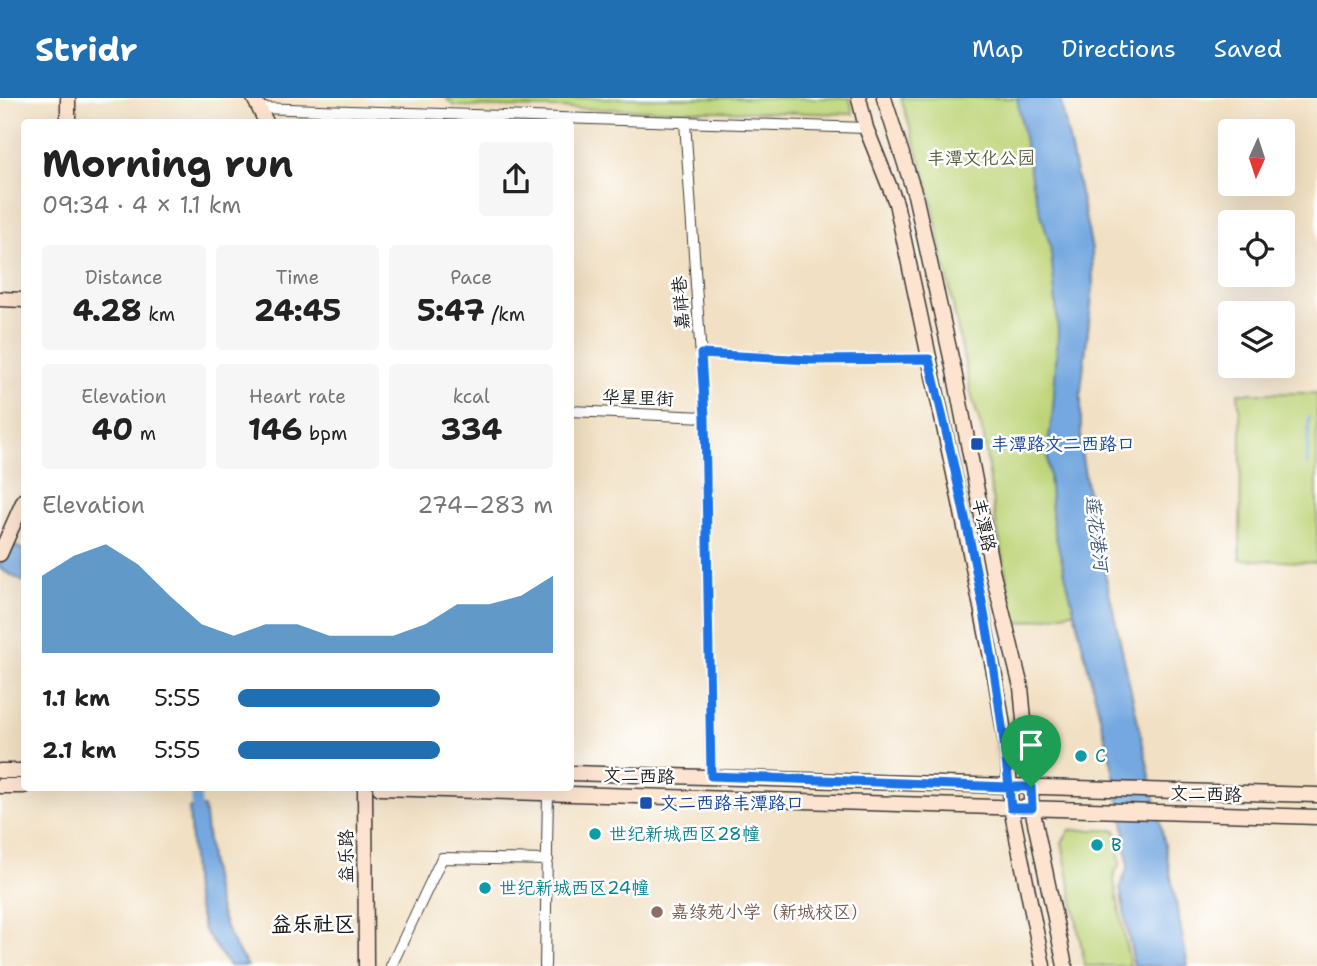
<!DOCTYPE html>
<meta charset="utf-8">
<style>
:root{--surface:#fff;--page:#f6f6f6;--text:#222;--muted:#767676;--accent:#1f6fb2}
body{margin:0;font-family:"Shantell Sans","LXGW WenKai TC",sans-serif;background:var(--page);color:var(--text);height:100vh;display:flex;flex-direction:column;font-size:26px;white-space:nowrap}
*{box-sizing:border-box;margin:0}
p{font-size:23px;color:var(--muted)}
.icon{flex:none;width:38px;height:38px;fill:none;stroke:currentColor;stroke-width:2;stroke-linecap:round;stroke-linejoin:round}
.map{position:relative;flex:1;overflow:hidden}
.details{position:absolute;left:21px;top:21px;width:553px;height:672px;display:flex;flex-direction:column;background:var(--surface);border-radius:7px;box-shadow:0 7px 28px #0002}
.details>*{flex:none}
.needle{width:46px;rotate:183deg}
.buttons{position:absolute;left:1218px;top:21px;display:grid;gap:14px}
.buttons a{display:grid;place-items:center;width:77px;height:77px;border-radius:7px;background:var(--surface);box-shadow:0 7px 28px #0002;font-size:35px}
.pin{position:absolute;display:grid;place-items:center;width:60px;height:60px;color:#fff;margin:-72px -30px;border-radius:50% 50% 50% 0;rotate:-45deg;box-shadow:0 0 7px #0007}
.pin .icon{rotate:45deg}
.round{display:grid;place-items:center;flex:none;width:74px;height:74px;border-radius:7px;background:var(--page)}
.head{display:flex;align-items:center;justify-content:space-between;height:119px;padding:0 21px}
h1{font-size:38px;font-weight:700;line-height:52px}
.metrics{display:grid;grid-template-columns:repeat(3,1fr);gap:10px;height:119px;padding:7px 21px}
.metrics div{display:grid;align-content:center;border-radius:7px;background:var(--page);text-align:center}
.metrics b{font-size:30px;font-weight:700}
.metrics small{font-size:19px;font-weight:400}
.metrics p{font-size:19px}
.chart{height:196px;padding:14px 21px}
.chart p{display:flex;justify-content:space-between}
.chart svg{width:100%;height:126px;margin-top:7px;fill:var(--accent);opacity:.7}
ul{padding:0 21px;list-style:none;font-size:23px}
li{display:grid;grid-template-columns:112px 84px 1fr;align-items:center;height:52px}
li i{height:18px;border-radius:9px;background:var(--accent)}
header{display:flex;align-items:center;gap:42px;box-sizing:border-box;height:98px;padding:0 35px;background:var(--accent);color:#fff}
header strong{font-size:33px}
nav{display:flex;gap:38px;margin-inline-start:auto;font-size:24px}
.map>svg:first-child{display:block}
.green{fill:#bed478;stroke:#6d784a;stroke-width:2}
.water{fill:#74a8e0;stroke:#48627e;stroke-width:2}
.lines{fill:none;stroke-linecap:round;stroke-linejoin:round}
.stream{stroke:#74a8e0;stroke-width:2.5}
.canal{stroke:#74a8e0;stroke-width:10}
.street-casing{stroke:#3c3935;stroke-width:12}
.secondary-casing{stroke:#3c3935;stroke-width:17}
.street{stroke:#fff;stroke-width:10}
.secondary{stroke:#fde4d1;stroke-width:14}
.route-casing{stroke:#fff;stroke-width:14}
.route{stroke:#1a73e8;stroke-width:9}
.transit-dot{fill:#1a4fb4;stroke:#fff;stroke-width:2.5}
.culture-dot{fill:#0f9aa8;stroke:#fff;stroke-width:2.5}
.education-dot{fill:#8d6e63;stroke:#fff;stroke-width:2.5}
.labels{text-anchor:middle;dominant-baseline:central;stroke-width:5;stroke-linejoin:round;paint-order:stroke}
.park-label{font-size:18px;fill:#555c3c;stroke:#fff}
.street-label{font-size:18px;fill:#1c1c1c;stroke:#fff}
.transit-label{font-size:18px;fill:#164399;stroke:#fff;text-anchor:start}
.culture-label{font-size:18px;fill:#0d838f;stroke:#fff;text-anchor:start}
.education-label{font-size:18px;fill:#785e54;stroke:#fff;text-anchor:start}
.water-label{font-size:19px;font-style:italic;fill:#445b74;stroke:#fff}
.quarter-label{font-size:21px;font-weight:bold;fill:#1c1c1c;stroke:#fff}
</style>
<header>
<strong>Stridr</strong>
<nav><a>Map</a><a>Directions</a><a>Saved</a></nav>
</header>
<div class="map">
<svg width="1317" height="868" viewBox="0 0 1317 868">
<rect width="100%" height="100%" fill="#fff"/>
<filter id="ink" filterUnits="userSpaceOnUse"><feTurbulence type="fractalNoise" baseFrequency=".0143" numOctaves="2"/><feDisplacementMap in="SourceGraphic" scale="14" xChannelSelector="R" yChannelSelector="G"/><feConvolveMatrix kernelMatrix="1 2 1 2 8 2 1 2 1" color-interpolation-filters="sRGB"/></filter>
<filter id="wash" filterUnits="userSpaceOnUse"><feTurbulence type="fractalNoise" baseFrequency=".00686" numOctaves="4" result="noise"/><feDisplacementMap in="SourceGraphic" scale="28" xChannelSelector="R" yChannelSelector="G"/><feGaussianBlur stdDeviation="1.57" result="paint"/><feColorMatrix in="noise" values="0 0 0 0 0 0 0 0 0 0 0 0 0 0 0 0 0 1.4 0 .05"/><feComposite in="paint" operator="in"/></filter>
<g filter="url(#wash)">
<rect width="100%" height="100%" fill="#f1e0c3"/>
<!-- green -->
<path class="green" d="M446 0H850L853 16 455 8Z
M901 0H1028L1060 159 1081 512 1016 526 994 414 984 339 971 296 930 94Z
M1238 295H1317V465L1240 461 1241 329Z
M1070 732H1116L1120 766 1115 774 1114 783 1130 868H1085L1062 744Z"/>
<!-- water -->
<path class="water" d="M1017 0H1060L1092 151 1093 190 1081 292V353L1090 408 1162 732 1188 868H1134L1120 790 1128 768 1124 729 1112 667 1053 427 1047 352 1053 312 1058 233 1056 206 1050 147 1032 85Z
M0 442 24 452V484L0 471Z
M204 709C211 766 212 822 248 868H229L204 832 194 795 189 710Z"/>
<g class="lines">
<!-- stream -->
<path class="stream" d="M1307 366 1309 319"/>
<!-- canal -->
<path class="canal" d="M196 690 197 720"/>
</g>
</g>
<g filter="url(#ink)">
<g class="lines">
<!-- street casing -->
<g class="street-casing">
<path id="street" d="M258 10 866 30
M685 24 705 319 711 679
M701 256 811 262 929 261
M570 313 705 319
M391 868 442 760 548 762
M545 868 548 694"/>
</g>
<!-- secondary casing -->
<g class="secondary-casing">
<path id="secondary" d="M68 0V24
M254 0 266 24
M859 0 866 30 896 105 957 390 996 584 1008 659 1011 710 1043 868
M884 0 915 97 954 273 993 476 1021 589 1032 710 1065 868
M0 201 24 202
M0 456 24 402
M0 673H24
M570 675 1317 697
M0 688H24
M365 690 366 868
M380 690 1317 719"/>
</g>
<!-- street -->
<use href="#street" class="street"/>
<!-- secondary -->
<use href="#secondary" class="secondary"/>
</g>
</g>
<g class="lines" filter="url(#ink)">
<!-- route casing -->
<g class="route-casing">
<path id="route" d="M1031 689H1009L711 678 705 319 701 256 811 262 929 261C964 408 998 559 1011 710H1032L1031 689"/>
</g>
<!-- route -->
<use href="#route" class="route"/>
</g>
<!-- markers -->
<g class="transit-dot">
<rect x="970" y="339" width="14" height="14" rx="3.5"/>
<rect x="639" y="698" width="14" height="14" rx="3.5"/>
</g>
<g class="culture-dot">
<circle cx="1081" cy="658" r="7"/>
<circle cx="595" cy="736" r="7"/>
<circle cx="1097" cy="747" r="7"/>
<circle cx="485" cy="790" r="7"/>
</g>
<circle class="education-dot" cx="657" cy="814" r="7"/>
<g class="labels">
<!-- park labels -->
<g class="park-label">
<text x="981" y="60">丰潭文化公园</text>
</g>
<!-- street labels -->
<g class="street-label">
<text transform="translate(681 205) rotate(-94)">嘉祥巷</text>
<text transform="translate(638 300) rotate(2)">华星里街</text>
<text transform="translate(984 427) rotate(78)">丰潭路</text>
<text transform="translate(639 678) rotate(2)">文二西路</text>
<text transform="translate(1206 696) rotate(2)">文二西路</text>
<text transform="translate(346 758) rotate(-90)">益乐路</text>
</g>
<!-- transit labels -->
<g class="transit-label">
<text x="991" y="346">丰潭路文二西路口</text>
<text x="660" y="705">文二西路丰潭路口</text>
</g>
<!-- culture labels -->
<g class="culture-label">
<text x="1095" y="658">C</text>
<text x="609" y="736">世纪新城西区28幢</text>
<text x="1111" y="747">B</text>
<text x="499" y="790">世纪新城西区24幢</text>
</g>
<!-- education labels -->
<g class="education-label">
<text x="671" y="814">嘉绿苑小学（新城校区）</text>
</g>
<!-- water labels -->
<g class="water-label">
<text transform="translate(1097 435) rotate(83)">莲花港河</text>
</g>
<!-- quarter labels -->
<g class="quarter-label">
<text x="313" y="826">益乐社区</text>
</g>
</g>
</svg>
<div class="buttons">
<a><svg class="needle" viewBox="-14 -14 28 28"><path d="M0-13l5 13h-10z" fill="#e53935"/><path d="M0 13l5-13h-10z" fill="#767676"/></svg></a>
<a><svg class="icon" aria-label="locate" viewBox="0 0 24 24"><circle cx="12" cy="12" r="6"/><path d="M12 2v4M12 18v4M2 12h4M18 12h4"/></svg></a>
<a><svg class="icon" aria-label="layers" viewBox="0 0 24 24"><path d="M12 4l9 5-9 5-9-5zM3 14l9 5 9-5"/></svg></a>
</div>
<div class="pin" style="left:1031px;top:689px;background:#1e9e55"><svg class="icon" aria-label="arrive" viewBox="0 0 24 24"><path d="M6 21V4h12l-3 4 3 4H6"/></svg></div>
<section class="details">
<div class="head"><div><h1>Morning run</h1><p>09:34 · 4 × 1.1 km</p></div><a class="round"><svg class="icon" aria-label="share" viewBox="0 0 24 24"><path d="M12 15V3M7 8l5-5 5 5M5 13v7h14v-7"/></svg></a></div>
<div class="metrics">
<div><p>Distance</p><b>4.28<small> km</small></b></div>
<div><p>Time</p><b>24:45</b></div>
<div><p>Pace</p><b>5:47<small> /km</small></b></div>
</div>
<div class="metrics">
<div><p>Elevation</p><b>40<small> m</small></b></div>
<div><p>Heart rate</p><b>146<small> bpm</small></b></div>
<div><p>kcal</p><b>334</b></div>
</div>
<div class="chart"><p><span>Elevation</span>274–283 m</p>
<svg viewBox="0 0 160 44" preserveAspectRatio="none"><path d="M0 44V17L10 10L20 6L30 13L40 24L50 34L60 38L70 34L80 34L90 38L100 38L110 38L120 34L130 27L140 27L150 24L160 17V44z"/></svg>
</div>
<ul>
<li><b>1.1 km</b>5:55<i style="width:64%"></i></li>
<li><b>2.1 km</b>5:55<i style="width:64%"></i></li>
</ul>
</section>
</div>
